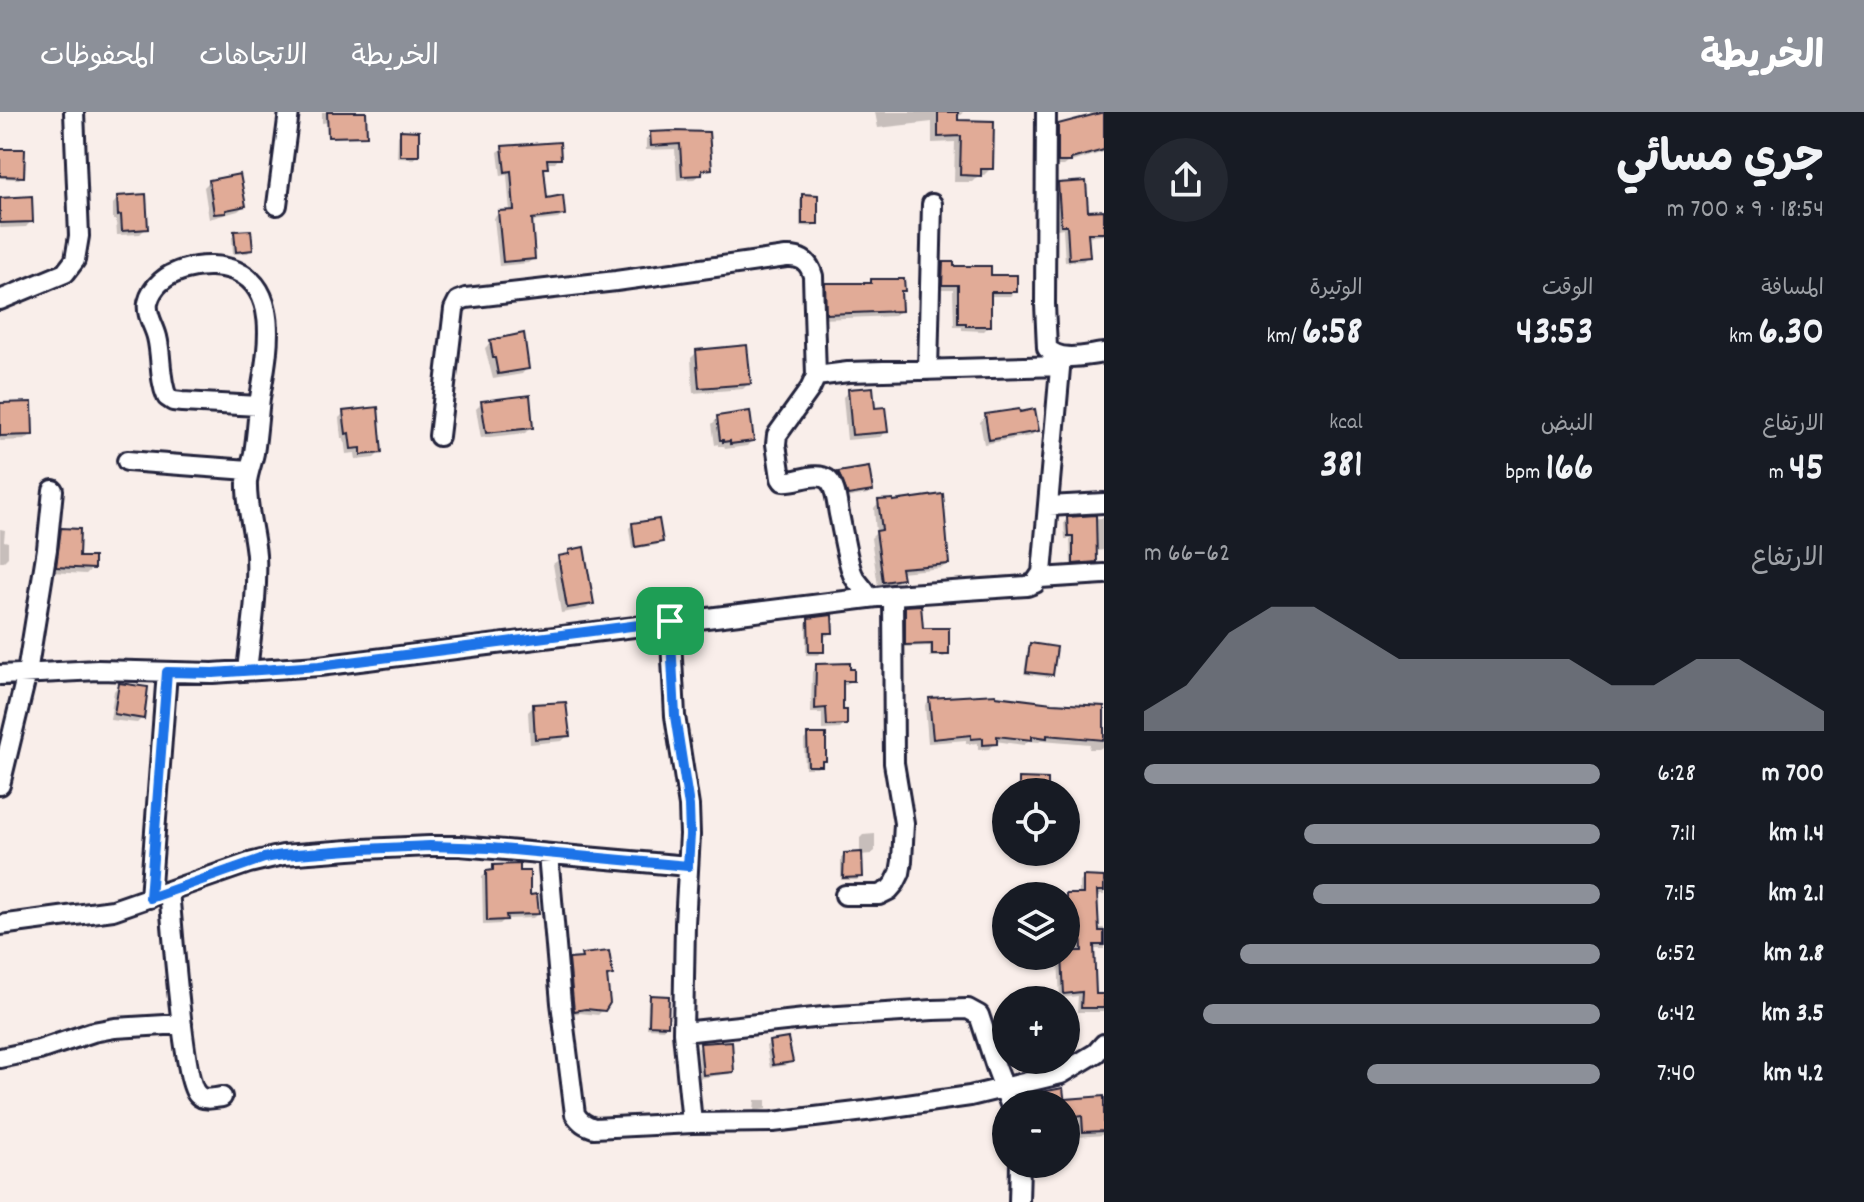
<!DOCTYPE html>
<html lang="ar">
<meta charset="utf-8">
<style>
:root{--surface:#171b24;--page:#242831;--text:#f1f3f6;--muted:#9ea1a6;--accent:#8c9099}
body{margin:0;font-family:Dekko,"Playpen Sans Arabic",sans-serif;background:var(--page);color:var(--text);direction:rtl;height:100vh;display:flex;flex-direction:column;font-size:30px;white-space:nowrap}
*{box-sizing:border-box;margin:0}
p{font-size:26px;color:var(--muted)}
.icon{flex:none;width:44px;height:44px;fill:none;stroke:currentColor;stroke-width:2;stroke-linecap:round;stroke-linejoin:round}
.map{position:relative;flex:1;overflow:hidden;direction:ltr}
.drawer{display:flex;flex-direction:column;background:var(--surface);width:760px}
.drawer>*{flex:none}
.controls{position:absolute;left:992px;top:666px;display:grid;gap:16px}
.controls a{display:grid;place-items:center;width:88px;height:88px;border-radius:50%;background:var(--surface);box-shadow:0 2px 6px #0004;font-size:40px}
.pin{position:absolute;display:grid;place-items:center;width:68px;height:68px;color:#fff;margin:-34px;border-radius:16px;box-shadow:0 4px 12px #0006}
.round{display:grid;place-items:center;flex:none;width:84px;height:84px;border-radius:42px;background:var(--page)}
.summary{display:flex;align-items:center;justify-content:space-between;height:136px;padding:0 40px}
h1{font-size:44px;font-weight:700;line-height:60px}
.metrics{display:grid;grid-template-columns:repeat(3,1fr);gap:12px;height:136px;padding:8px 40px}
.metrics div{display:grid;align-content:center}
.metrics b{font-size:40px;font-weight:700}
.metrics small{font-size:22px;font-weight:400}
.metrics p{font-size:22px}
.chart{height:224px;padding:16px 40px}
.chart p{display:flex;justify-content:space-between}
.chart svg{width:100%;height:144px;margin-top:8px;fill:var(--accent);opacity:.7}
ul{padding:0 40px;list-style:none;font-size:26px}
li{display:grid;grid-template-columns:128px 96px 1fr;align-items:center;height:60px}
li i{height:20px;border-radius:10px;background:var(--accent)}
header{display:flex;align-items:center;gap:48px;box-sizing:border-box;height:112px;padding:0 40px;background:var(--accent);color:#fff}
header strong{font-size:38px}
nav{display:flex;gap:44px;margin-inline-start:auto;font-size:28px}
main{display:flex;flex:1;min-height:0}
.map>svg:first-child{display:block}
.shadow{fill:#0003}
.building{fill:#e1ab97;stroke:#22223b;stroke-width:2}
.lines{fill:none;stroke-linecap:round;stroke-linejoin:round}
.minor-casing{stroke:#22223b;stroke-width:24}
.minor{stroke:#fff;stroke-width:18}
.route-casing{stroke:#fff;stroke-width:16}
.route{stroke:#1a73e8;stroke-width:10}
</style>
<header>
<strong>الخريطة</strong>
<nav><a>الخريطة</a><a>الاتجاهات</a><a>المحفوظات</a></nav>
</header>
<main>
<section class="drawer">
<div class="summary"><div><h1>جري مسائي</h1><p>18:54 · 9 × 700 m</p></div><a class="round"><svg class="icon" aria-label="share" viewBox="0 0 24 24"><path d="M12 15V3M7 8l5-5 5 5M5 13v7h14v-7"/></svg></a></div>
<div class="metrics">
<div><p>المسافة</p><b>6.30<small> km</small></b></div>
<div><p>الوقت</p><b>43:53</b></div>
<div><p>الوتيرة</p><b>6:58<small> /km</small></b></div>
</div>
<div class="metrics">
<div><p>الارتفاع</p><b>45<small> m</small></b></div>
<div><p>النبض</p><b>166<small> bpm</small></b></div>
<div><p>kcal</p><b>381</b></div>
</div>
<div class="chart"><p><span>الارتفاع</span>62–66 m</p>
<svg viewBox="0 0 160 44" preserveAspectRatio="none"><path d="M0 44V38L10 30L20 14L30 6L40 6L50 14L60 22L70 22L80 22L90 22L100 22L110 30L120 30L130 22L140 22L150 30L160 38V44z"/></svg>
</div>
<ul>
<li><b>700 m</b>6:28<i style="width:100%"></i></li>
<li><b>1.4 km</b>7:11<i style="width:65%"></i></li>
<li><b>2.1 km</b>7:15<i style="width:63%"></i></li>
<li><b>2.8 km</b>6:52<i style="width:79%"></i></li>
<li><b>3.5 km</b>6:42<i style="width:87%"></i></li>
<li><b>4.2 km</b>7:40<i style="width:51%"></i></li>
</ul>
</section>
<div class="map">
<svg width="1104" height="1090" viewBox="0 0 1104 1090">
<rect width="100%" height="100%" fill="#f9eeea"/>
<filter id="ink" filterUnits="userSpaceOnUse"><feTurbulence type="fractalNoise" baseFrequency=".0125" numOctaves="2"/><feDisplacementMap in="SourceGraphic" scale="16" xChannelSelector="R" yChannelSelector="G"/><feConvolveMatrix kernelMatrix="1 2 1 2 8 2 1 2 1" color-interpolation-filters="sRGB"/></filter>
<g filter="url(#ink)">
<!-- shadow -->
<path class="shadow" d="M322 0H364L358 6 322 11Z
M875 0H963L954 10 991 56 984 63H979L972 70H954L955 30 932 31V10L878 16Z
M1090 0H1104V40L1068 51 1064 54H1054V19L1059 14 1091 6Z
M401 20 417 43 414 47 397 46 398 24Z
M651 22H708L710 56 694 67 677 68 675 37 646 38V27Z
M503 36 559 46 555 51H545L546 55 542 59 545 88 563 103 558 107 530 110 533 147 528 151 499 154 494 106 499 101 510 100 507 63 501 64 498 40Z
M0 40 22 64 19 67 0 66Z
M210 69 244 94 238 99 209 107 204 75Z
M1059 73 1086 101 1104 100V123L1086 125 1088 144 1083 149 1065 150 1063 116 1057 117 1054 78Z
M803 84 816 111 813 115 800 114V88Z
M118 86 146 116 140 122 117 123 116 108H113V92Z
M0 88 31 109 26 115 0 116Z
M235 121 251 137 248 141 233 142 232 125Z
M943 152 952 156 989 164 1015 179 1010 184H989V214L984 219 962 218V215H954L953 177H938V157Z
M872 169 903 178 899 182 900 198 894 204 821 207 820 179 826 173H868Z
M491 230 527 256 522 262 493 267 485 236Z
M697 240 749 271 743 277 693 281 691 246Z
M849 279 886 320 880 325 847 328 843 285Z
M482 291 531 315 525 321 481 326 476 297Z
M0 293 31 323 25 328 0 329Z
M344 301 380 340 374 346 356 348 355 341 346 342 344 326H341L339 306Z
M986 304 1037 318 1031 324 984 332 980 310Z
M718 306 752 328 747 334 725 337 724 334H718V332L715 333 712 312Z
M839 362 871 378 868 382 845 386 836 365Z
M879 390 947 451 942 456 900 460 901 466 895 472 878 474 871 426 876 421 874 396Z
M1104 406V438L1095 439V450L1092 453 1071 454 1070 427H1065L1064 410 1068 407Z
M632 413 660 430 657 433 632 437 629 416Z
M0 417 5 418 4 429 8 430V445L4 449H0Z
M62 418 77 447 92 456 86 462 52 460 56 424Z
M570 440 592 491 586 497 561 501 553 452Z
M906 496 921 518 947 542 944 545H930V534L903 535V499Z
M809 507 831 520 827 524H822V539L819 543H806V511Z
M1031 533 1051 562 1048 565 1024 562 1028 536Z
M817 554 848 559 852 568 847 573H841V600L845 612 840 617 822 618V601H811L812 560Z
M119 573 142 606 137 611 110 608 114 579Z
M994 586 1104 596V634L1099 637H1089L1090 632 1042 628 1039 630 1028 629 1024 633 995 629 989 637 978 638V631L966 632V628L928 631 925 593 930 588Z
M534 594 568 623 562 629 530 632 528 600Z
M808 624 824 648 817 656H805L804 628Z
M875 722V739L871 742 860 743 861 764 857 768H841V746L845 743 860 742V726L863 723Z
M1025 740H1049V741L1046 744H1025Z
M494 755 529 785 537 802 533 806 505 807 500 812 483 813 482 765Z
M1084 766 1104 767V783H1095L1097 816H1104V837H1092L1095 884H1104V900H1077L1078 884 1060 886 1058 846 1060 844H1066V841H1078L1077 818H1066V784H1079V771Z
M582 844 611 863 606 868 603 898 598 903 580 901 570 902 566 854 570 849H577Z
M651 885 666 913 663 917 647 916 648 888Z
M770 931 790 949 787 953 770 956 766 934Z
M701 933 732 959 729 962 700 966 698 937Z
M1032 984 1063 989 1104 986V1023L1078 1025 1077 1009 1066 1010V992H1026V989Z
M755 988H766V997L754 999Z"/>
<!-- building -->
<path class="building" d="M327 0H366L367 24 328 25Z
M938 0H958V8L994 9 993 57H981V64L960 63 961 24 938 25Z
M1104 0V38L1071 47V50H1058V12Z
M400 18 419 19V44H400Z
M673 19 709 20 712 57 702 58V63L682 64 680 32 651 34 650 20Z
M560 30 561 47H547L548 56H544L547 86 563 83 565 103 532 107 535 147 503 150 498 99 514 98 511 59 505 60 502 34Z
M0 37H25L24 65 0 64Z
M240 62 246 94 226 98V101L214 102 209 68Z
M1086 69 1088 99 1104 98V121H1088L1090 145 1069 147 1067 113H1061L1058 71Z
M146 82 148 117 122 119 121 103 118 104 117 84Z
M802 82 818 83V112H802Z
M32 84 33 110 0 111V86Z
M251 118 253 138 236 140 234 119Z
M943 150H954V154H991V163H1017V180H991V214H966V211H958V173H942Z
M871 167H904L905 179H901L902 199 826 202 825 171H871Z
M524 221 529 257 498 262 495 246H493L490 228Z
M747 233 751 272 699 276 696 238Z
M873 275 875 296 885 295 888 320 852 323 848 277Z
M530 283 533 316 486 321 481 289Z
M32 290 33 323 0 324V291Z
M378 295 382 341 361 343V336L351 337 349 321 346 322 343 299Z
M1019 297 1020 300 1035 297 1039 319 989 328 985 302Z
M750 299 754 329 730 332V329L723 330V328H720L717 304Z
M869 355 873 379 848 383 838 360Z
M943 382 949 452 901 456 903 467 883 470 876 419 882 418 878 388 893 387V389Z
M1096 403 1097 450 1073 452V424H1068L1067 405Z
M659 407 663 430 635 435 632 411Z
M61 416 80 417 79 445H94V457L56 455Z
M584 435 594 492 567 496 558 444 569 442V438Z
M921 493 923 516H949V543H932V532L905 533V494Z
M832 503 833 521H824V540H809L808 506Z
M1030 531 1057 535 1053 563 1026 560Z
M850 551V557H854V569H843V598H847V613L827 614 826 596 815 597 816 552Z
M119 571 148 575 144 607 114 602Z
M996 582V584L1052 591 1104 594V628L1047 623V626L1032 624V628L997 624V632L983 633V626L971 627V623L933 627 929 586Z
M566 590 570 624 535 627 533 592Z
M807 622H826V649H822V654H808Z
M1019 666 1048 667V680H1019Z
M862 740 863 765 843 766 844 741Z
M520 752V759H530V783L537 782 539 802 506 803 507 808 487 809 486 759 493 758V753Z
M1083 764 1104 765V779H1097L1099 819H1104V833H1094L1096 882H1104V896H1081L1082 880 1064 882 1062 844H1066V839H1082L1081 814H1066V782H1083Z
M609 839 613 863 607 864 610 891 605 899 586 897 574 899 569 847 582 846 581 842Z
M650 883 669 884 668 914 649 913Z
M788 926 793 950 773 953 769 929Z
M732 929 734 960 703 963 700 931Z
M1063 976 1065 992H1031V982Z
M1104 984V1019L1083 1020 1082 1004 1066 1006V987Z"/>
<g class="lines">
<!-- minor casing -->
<g class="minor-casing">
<path id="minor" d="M1046 0 1045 192 1047 236C1060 251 1086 243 1104 241
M277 93 289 0
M0 188 65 161 75 148 79 124 74 0
M928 258 932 92
M816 264 810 277 777 323 776 332 781 366 783 369C796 371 815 359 827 367 836 373 837 392 839 402 842 415 848 455 854 465 859 473 865 477 869 486
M439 324 454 197 458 189 466 186 616 169 786 145C801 144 809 149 813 164L816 264 848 260 1060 254
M127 349 249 358
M1049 394 1104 391
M1040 466 1104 462
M670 509 675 604 689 694 690 723 685 812 683 920 692 1011
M247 559C251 521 258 482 256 443 254 419 246 395 247 370 248 360 252 351 254 341 257 323 258 304 260 286 266 247 283 179 236 159 208 147 156 156 148 191 146 203 154 213 157 225 162 245 159 267 167 285L173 289 182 290 259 294
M0 563 98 558 213 561 319 554 893 483 1027 474 1035 471 1042 461 1061 245
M0 673 27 561 47 437 53 378
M548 742 561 891 575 1002C580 1010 585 1013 594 1016L692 1011 773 1010 865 999 970 984 1061 962 1096 941 1104 932
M169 779C172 808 183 971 198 983 204 989 214 986 222 985
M845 783H879L889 778 895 771 900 761 902 749 904 711 894 651 893 483
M150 786 167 560
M0 813 113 798 249 751 283 743 363 737 430 734H460L688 754
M683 920 823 905 933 898 968 897 979 903 996 955 1010 992
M0 946 39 938 93 920 115 916 182 912
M1019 1090 1020 1052"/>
</g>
<!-- minor -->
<use href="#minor" class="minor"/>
</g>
</g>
<g class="lines" filter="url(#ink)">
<!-- route casing -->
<g class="route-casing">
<path id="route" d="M670 509 675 604 689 694 690 723 688 754 490 736 430 734 363 737 283 743 264 746 150 786 167 560 213 561 319 554Z"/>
</g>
<!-- route -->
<use href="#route" class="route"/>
</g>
</svg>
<div class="controls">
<a><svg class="icon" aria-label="locate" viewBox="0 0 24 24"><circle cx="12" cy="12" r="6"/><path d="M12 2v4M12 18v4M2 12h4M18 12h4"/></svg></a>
<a><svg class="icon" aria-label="layers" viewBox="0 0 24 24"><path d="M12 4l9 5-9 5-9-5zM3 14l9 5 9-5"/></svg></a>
<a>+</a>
<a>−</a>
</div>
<div class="pin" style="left:670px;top:509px;background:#1e9e55"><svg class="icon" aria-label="arrive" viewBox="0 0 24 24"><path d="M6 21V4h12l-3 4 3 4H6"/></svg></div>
</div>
</main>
